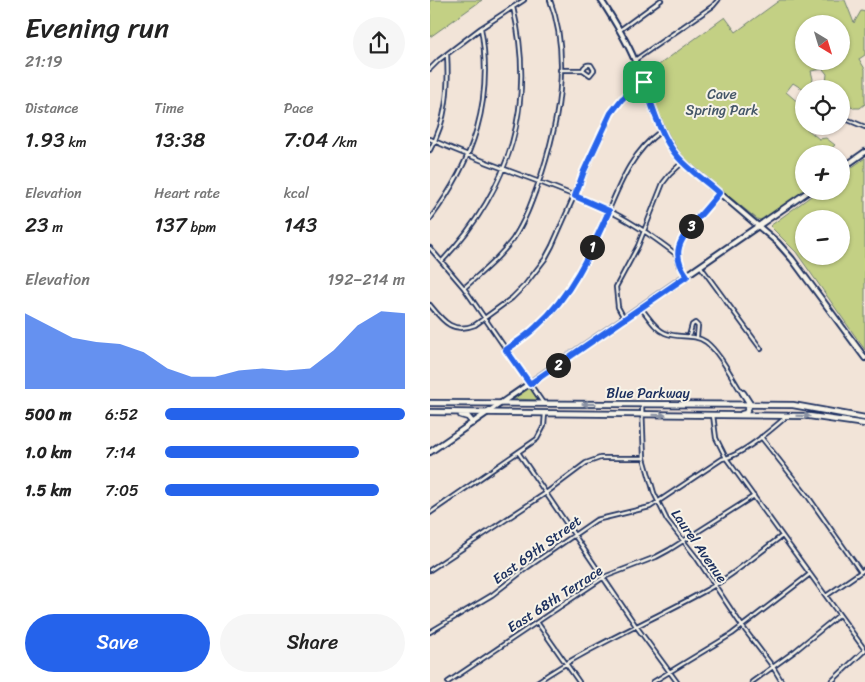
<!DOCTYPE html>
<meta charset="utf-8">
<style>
:root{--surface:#fff;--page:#f6f6f6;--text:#222;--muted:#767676;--accent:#2563eb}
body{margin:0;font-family:Sriracha,sans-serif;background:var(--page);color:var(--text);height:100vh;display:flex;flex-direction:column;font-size:19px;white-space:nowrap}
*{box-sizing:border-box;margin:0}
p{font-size:16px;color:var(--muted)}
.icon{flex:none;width:28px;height:28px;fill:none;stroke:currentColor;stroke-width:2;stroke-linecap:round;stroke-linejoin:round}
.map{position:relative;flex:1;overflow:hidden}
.panel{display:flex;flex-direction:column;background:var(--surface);width:430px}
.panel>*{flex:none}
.needle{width:32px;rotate:142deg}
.buttons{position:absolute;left:365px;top:15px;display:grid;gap:10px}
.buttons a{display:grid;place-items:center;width:55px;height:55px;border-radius:50%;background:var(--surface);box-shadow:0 1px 4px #0004;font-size:25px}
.pin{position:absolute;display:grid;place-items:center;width:42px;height:42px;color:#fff;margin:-21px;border-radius:10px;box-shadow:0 2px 8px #0006}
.km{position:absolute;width:25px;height:25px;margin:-12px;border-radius:50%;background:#222;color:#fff;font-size:14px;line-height:25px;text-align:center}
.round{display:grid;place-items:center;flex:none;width:52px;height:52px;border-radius:26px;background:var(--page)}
.head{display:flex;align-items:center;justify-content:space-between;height:85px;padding:0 25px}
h1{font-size:28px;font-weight:600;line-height:38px}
.stats{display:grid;grid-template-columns:repeat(3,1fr);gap:8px;height:85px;padding:5px 25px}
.stats div{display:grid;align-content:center}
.stats b{font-size:21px;font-weight:600}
.stats small{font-size:14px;font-weight:400}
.stats p{font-size:14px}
.chart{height:140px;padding:10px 25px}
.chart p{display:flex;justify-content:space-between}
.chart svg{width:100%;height:90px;margin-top:5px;fill:var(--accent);opacity:.7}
.action{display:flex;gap:10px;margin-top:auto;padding:10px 25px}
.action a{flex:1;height:58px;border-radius:30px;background:var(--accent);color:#fff;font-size:20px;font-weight:600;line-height:58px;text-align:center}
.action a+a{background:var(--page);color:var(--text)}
ul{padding:0 25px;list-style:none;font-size:16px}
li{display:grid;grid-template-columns:80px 60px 1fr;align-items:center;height:38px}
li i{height:12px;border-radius:6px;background:var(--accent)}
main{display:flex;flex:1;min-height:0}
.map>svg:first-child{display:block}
.green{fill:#c3d084;stroke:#6f8071;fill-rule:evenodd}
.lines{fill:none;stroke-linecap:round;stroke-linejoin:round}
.minor-casing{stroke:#1b2f5e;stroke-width:6}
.major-casing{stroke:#1b2f5e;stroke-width:8}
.highway-casing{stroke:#1b2f5e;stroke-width:8}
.minor{stroke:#f7f3e8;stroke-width:2.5}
.major{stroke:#f7f3e8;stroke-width:4}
.highway{stroke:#f7f3e8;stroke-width:4.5}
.oneway{fill:#8991a3}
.route-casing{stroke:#fff;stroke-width:10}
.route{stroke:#2563eb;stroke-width:6}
.labels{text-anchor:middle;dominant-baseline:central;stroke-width:4;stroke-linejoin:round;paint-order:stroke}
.park-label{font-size:14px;fill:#455768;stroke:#f7f3e8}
.street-label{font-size:14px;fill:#1b2f5e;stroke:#f7f3e8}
</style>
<main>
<section class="panel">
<div class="head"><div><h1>Evening run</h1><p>21:19</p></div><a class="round"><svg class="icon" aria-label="share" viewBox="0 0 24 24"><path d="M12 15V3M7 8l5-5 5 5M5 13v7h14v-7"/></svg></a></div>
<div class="stats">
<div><p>Distance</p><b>1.93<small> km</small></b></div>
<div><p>Time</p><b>13:38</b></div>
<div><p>Pace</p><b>7:04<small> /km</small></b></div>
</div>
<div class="stats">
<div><p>Elevation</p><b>23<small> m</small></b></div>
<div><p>Heart rate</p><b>137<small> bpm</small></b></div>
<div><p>kcal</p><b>143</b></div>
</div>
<div class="chart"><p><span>Elevation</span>192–214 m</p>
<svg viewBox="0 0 160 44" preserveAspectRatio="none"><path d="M0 44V7L10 13L20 19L30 21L40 22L50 26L60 34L70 38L80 38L90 35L100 34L110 35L120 34L130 25L140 13L150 6L160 7V44z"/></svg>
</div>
<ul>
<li><b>500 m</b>6:52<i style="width:100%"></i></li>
<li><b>1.0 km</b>7:14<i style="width:81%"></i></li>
<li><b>1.5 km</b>7:05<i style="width:89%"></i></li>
</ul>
<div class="action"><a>Save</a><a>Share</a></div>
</section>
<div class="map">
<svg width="435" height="682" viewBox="0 0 435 682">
<rect width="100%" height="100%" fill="#f2e4d8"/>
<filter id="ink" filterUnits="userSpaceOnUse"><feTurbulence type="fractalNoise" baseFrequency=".02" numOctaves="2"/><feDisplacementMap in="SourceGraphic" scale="10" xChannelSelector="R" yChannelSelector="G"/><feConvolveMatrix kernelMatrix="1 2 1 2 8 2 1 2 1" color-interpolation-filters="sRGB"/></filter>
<g filter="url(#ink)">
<!-- green -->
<path class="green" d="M0 0H52L0 37Z
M350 0H415L424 23 431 11 435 12V55L429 59 435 69V104L430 108H423L416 100 411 98V89H392L396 83 397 74 393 69 381 71 383 79 380 89H374V90L363 83 356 92 370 104 366 109 372 118 371 124 389 139 396 138 405 145 395 154H374V191H376L334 221 327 219 259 164 241 145 234 130 215 75 295 17 306 32ZM374 24H411V61H374Z
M435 158V350L366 252 340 226 388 191H411V175ZM374 219H411V256H374Z
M100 388 109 399 108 400 83 399Z"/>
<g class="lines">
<!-- minor casing -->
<g class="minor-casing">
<path id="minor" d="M190 30 231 0
M205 60 283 6 288 0
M0 69 9 60 51 28 94 0
M130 70H153L160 75 164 70 161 65C157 64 154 66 153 70
M411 117 435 127
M0 139C56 165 117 182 173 208 200 220 224 237 247 255L250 266 256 275
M0 150C17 120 19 88 17 54
M0 219C44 160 64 101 51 28
M0 248 34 288 113 403
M248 255C251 230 274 211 289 193
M12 261C81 188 106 105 83 7
M271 267 331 349
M34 288C52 272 69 258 83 239 96 220 103 198 111 176 129 121 141 56 120 0
M0 305C13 321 22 334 45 325L82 298 95 285 115 259 122 246 181 113 192 99 214 83
M211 308C218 316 225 329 235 333 249 339 263 333 276 342 290 353 302 378 312 393
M194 318 188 307 186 287 208 246 233 183 240 174 253 162
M259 336 262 325 265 323 268 326 267 337
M76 350C87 342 97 335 107 327 134 303 153 267 168 234 186 197 196 156 231 131
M212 405 214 458 224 493 237 520 266 557 312 626 343 667 352 682
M283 415 286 438 296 458 435 650
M331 437 379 498 431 572
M88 452 206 626 247 682
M0 513 107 439 114 426 115 413
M0 570 116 493 156 463 170 458H214
M396 596 435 569
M107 622 149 682
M0 632 62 595 98 567 166 520 220 507 292 459C311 456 341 430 356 417
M18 682 174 577 226 557 239 550 324 496
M107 682C158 647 216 623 271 593 300 578 326 555 352 536
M223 682 302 634 380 574
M322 682 365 651 409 615
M401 682 435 650"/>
</g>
<!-- major casing -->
<g class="major-casing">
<path id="major" d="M171 0C184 20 196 39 205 61 220 95 227 134 253 162L347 242 362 259 435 358
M411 169 435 152
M0 452 379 191"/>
</g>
<!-- highway casing -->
<g class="highway-casing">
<path id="highway" d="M0 403 363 405 435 418
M0 412 379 416 435 424
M312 414 316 413 320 404 313 393
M31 415 38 417 43 423"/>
</g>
<!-- minor -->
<use href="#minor" class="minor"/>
<!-- major -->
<use href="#major" class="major"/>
<!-- highway -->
<use href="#highway" class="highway"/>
</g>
<!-- one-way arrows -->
<defs><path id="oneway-solid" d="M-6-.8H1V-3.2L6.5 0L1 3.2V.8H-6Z" transform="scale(1.25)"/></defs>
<g class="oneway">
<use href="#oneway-solid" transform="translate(159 404) rotate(-180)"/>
<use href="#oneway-solid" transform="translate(229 415) rotate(1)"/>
<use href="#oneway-solid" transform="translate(373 416) rotate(2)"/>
</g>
</g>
<g class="lines" filter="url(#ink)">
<!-- route casing -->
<g class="route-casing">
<path id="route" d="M214 82C223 108 230 136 248 157 260 171 276 181 289 193 282 202 274 211 266 220 250 240 240 253 257 276L100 384 76 350C87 342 98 335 107 326 141 296 161 251 179 211L145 196 154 171 181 113 192 99Z"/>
</g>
<!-- route -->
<use href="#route" class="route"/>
</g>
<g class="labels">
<!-- park labels -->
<g class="park-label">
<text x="292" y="94">Cave<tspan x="292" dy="16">Spring Park</tspan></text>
</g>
<!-- street labels -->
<g class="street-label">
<text x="218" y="393">Blue Parkway</text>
<text transform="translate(269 546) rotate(55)">Laurel Avenue</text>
<text transform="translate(107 550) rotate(-36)">East 69th Street</text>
<text transform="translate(125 599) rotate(-33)">East 68th Terrace</text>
</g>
</g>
</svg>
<div class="buttons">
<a><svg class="needle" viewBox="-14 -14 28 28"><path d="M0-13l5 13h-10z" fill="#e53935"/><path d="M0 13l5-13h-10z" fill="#767676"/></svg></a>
<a><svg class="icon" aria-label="locate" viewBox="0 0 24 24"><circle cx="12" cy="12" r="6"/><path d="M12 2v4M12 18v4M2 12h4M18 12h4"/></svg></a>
<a>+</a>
<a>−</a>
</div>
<div class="pin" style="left:214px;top:82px;background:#1e9e55"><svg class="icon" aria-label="arrive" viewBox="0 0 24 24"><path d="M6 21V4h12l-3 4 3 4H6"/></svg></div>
<b class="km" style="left:162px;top:247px">1</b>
<b class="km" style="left:128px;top:365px">2</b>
<b class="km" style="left:261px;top:226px">3</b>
</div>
</main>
